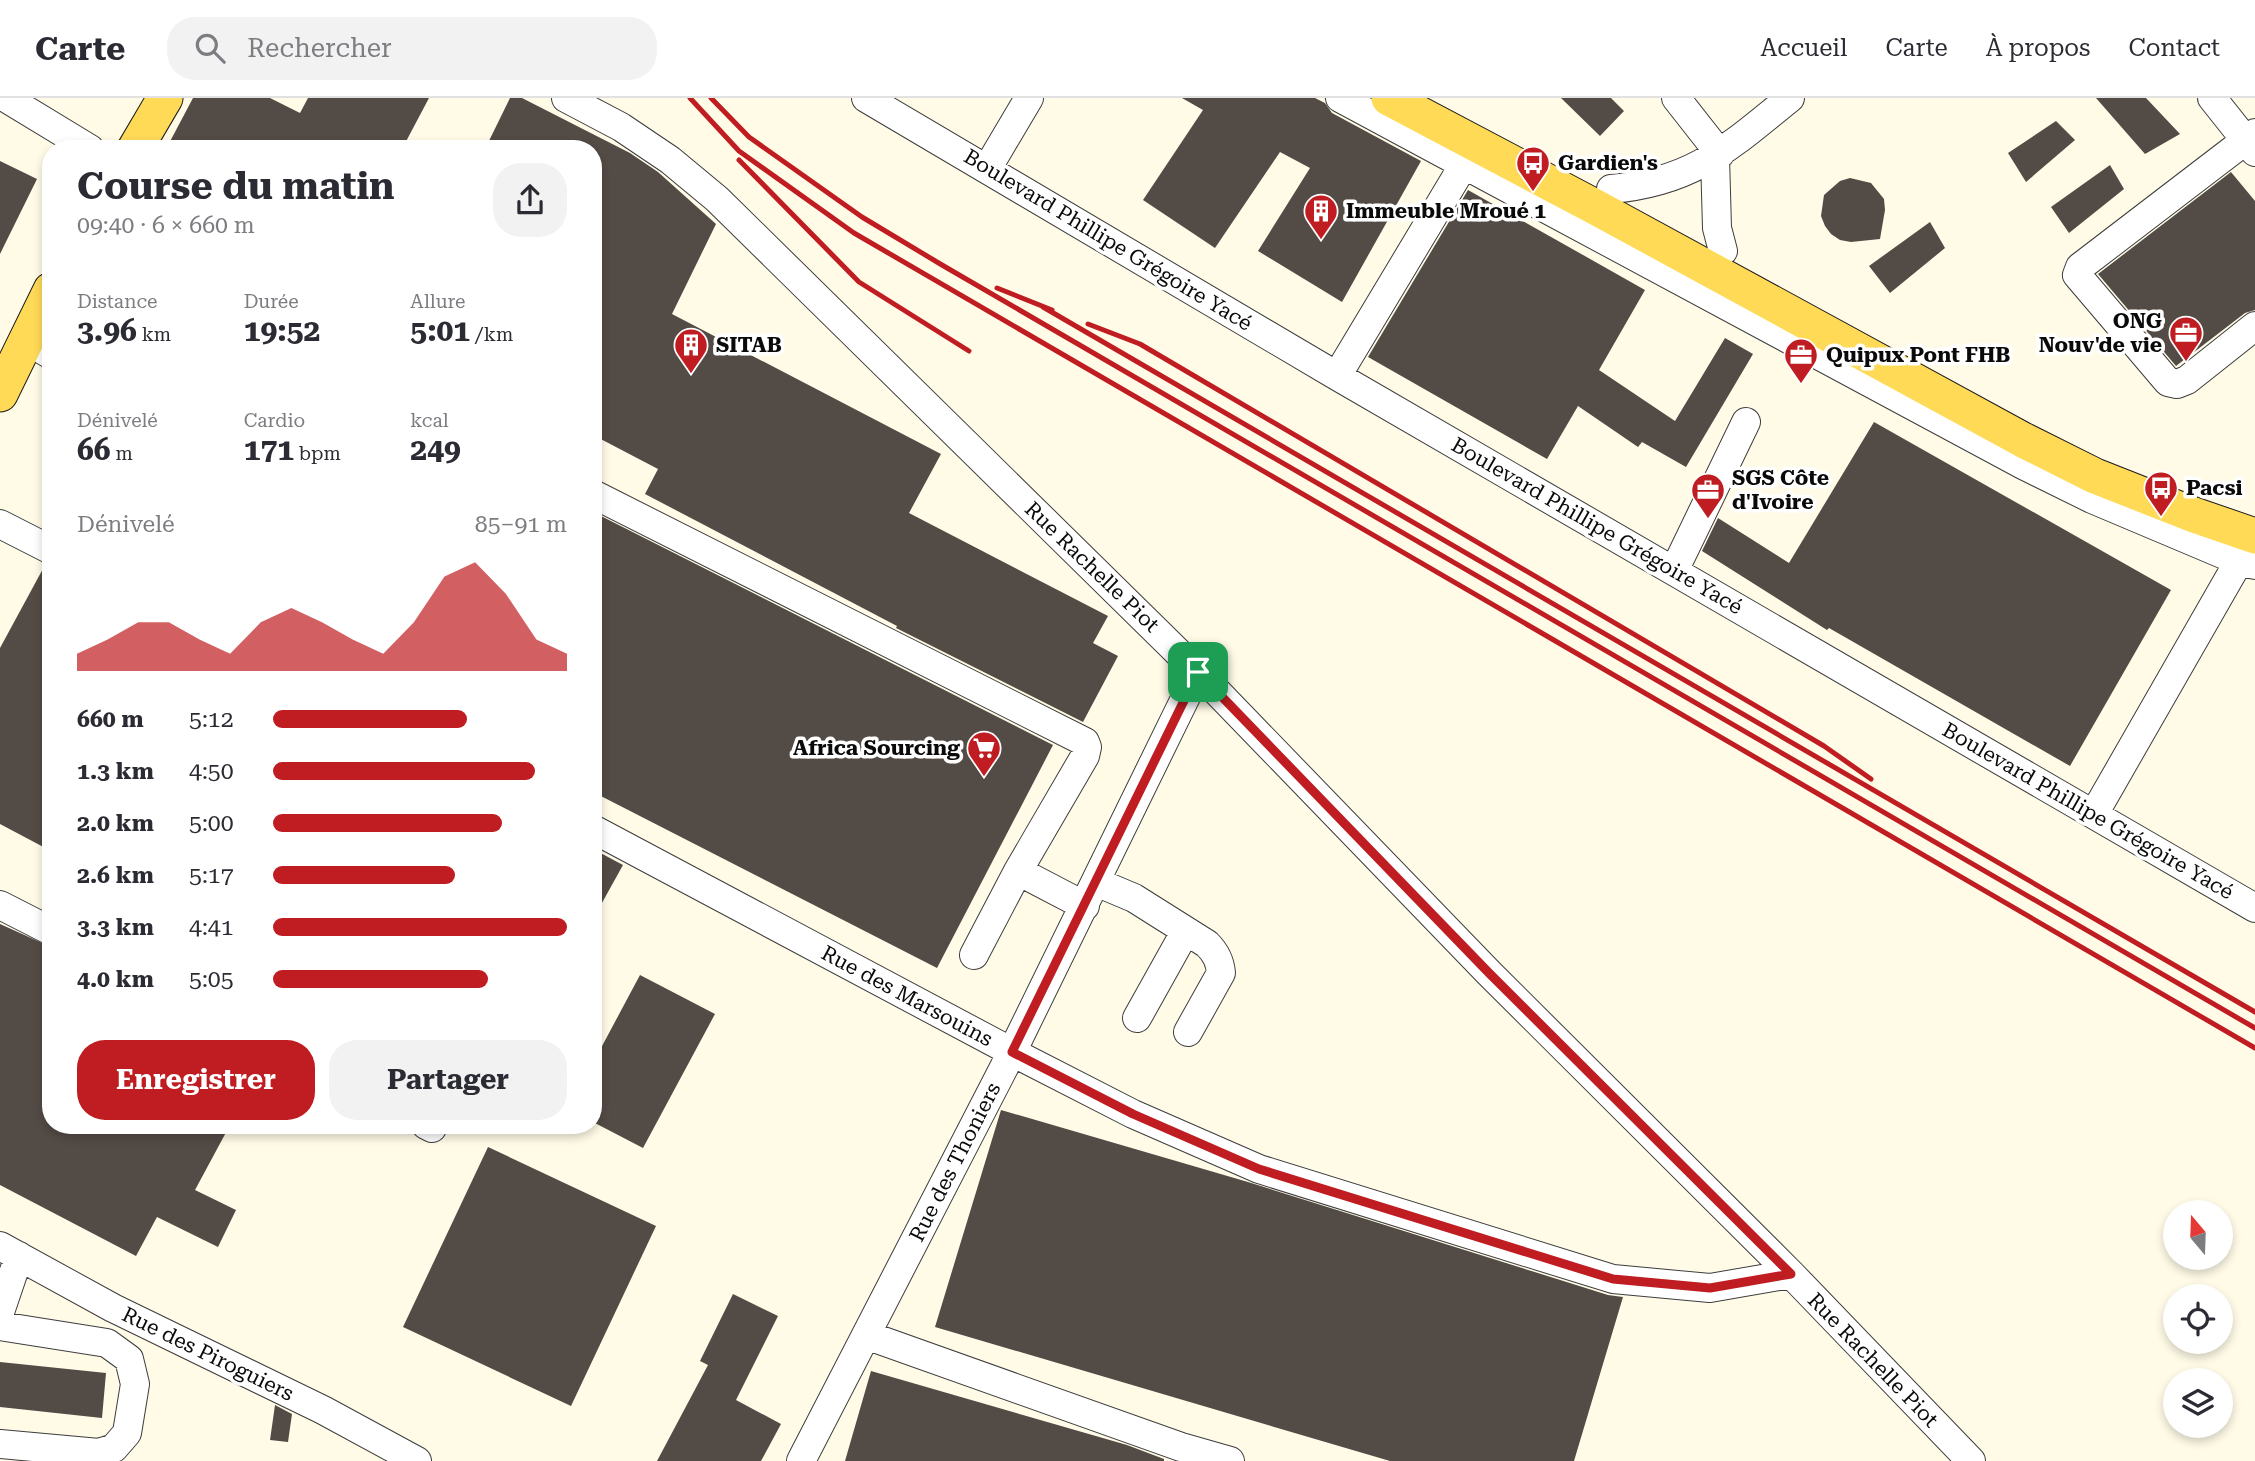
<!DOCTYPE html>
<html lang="fr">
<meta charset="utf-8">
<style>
:root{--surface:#fff;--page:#f2f2f3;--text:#2b2b33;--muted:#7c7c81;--line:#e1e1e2;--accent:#bf1d21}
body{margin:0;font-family:"Roboto Serif",serif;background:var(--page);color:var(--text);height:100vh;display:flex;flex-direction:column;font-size:26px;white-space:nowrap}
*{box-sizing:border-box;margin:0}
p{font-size:23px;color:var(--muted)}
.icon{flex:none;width:38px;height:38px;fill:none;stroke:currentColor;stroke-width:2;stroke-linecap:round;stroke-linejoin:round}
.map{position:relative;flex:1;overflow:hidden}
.sheet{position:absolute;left:42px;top:42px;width:560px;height:994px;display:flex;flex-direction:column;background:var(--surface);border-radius:28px;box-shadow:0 4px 10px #0003}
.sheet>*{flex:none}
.needle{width:46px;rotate:341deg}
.fabs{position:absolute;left:2163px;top:1102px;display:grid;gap:14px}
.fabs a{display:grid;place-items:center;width:70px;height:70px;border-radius:50%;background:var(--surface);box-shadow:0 4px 10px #0003;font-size:35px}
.pin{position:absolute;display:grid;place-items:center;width:60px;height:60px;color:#fff;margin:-30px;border-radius:14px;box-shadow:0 4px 10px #0006}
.round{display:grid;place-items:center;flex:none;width:74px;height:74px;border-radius:28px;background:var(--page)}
.overview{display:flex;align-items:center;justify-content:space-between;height:119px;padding:0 35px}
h1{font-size:38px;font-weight:700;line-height:52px}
.metrics{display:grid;grid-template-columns:repeat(3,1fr);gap:10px;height:119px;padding:7px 35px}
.metrics div{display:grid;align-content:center}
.metrics b{font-size:30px;font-weight:700}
.metrics small{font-size:19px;font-weight:400}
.metrics p{font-size:19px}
.chart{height:196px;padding:14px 35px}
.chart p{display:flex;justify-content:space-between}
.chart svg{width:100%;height:126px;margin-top:7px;fill:var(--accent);opacity:.7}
.action{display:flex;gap:14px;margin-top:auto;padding:14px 35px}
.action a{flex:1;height:80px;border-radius:28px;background:var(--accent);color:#fff;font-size:28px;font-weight:700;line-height:80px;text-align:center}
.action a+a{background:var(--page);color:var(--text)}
ul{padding:0 35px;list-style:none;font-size:23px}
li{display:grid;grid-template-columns:112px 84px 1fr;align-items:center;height:52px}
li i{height:18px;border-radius:9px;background:var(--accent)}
header{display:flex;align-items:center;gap:42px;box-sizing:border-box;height:98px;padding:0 35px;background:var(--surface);border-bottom:2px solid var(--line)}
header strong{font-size:33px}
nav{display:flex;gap:38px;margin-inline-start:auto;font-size:24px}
.search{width:490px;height:63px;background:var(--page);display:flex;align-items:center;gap:18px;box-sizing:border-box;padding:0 24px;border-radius:28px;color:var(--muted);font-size:26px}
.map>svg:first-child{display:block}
.building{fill:#534b46}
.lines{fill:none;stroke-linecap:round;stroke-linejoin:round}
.minor-casing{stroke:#3d3d3d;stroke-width:30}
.major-casing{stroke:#1b1b1b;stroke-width:37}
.minor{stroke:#fff;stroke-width:28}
.major{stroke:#ffda57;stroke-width:35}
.rail{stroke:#bf1d21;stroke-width:5}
.route-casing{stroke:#fff;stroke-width:14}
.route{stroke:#bf1d21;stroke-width:9}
.labels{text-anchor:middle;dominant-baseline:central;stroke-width:7;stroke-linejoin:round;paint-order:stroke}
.poi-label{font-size:21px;font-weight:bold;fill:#0a0a0a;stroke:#fff;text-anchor:start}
.street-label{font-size:21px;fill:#0a0a0a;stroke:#fff}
</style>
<header>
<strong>Carte</strong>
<div class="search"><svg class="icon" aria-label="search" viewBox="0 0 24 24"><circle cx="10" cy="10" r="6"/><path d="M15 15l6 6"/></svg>Rechercher</div>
<nav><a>Accueil</a><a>Carte</a><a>À propos</a><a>Contact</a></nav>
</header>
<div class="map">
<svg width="2255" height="1363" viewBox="0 0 2255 1363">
<rect width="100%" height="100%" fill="#fffbe7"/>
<!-- building -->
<path class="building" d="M193 0H270L300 15 308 0H429L402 51H166Z
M510 0H522L630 55 658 74 716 126 672 216 941 356 909 415 1108 518 1093 545 1118 558 1083 624 896 530 897 528 645 396 658 371 593 337V51H485Z
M1182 0H1315L1325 5 1332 15 1421 63 1342 204 1258 153 1310 70 1280 54 1215 150 1143 102 1203 12Z
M1561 0H1611L1624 13 1600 38Z
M2096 0H2146L2180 36 2145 56Z
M2056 23 2075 42 2026 84 2008 55Z
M0 63 37 81 0 156Z
M2110 67 2124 91 2069 135 2051 109Z
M2231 74 2255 103V212L2245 215 2176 268 2098 176Z
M1850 80 1871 85 1884 101 1885 112 1880 141 1851 144 1840 142 1831 136 1825 128 1821 118 1824 97 1840 83Z
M1468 92 1645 192 1599 272 1675 323 1725 240 1753 256 1686 369 1642 344 1638 349 1578 308 1547 361 1368 259Z
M1930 124 1945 150 1890 195 1869 168Z
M1874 324 2171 492 2070 668 1829 530 1827 532 1702 453 1718 420 1789 465Z
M595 415 1053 647 937 870 593 694Z
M45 467 51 468V753L0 726V550Z
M593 751 623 767 593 821Z
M0 826 51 849V1027H230L195 1092 236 1112 218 1149 157 1119 136 1158 0 1087Z
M640 877 715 916 643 1050 593 1024V965Z
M1001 1012 1248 1084 1608 1197 1623 1199 1574 1363H1390L935 1229Z
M488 1049 656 1128 571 1308 403 1229Z
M733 1196 778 1218 736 1302 781 1326 761 1363H657L708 1267 700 1263Z
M0 1264 106 1275 102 1320 0 1309Z
M871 1273 1127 1347 1164 1361V1363H845Z
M275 1307 292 1316 288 1344 270 1342Z"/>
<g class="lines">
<!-- minor casing -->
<g class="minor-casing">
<path id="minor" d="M6 0 90 51
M566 0 621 29 670 62 717 101 1198 574 1489 875 1791 1176 1971 1363
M866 0 1337 278 2255 810
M1340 0 2023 367 2092 401 2239 463 2255 467
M1676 0 1720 56
M2212 0 2255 54
M2255 35 2080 169 2077 177 2168 284 2177 286 2187 282 2255 228
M1715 59 1717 130 1723 153
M987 71 1029 0
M1611 91C1694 84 1729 49 1790 0
M26 242 51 257
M1337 278 1463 68
M593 396 1085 644 1087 649 1085 658 1018 773 974 857
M0 426 51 452
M1674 473 1746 324
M2094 716 2239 463
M593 731 1012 954 1133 1016 1259 1071 1613 1181 1710 1190 1791 1176
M1018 773 1085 808
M1096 784 1134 800 1207 846C1216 855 1220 863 1221 875L1188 934
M0 807 51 833
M1137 920 1185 834
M426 1027 432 1030
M0 1148 113 1210 323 1312 417 1363
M0 1214 19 1158
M0 1228 107 1245 129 1261 135 1286 127 1335 114 1350 99 1355 0 1346
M866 1237 1181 1349 1230 1363
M801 1363 1012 954 1198 574"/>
</g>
<!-- major casing -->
<g class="major-casing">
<path id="major" d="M1389 0 1599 111 2023 342 2095 378 2194 417 2255 438
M135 51 165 0
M0 296 51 192"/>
</g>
<!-- minor -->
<use href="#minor" class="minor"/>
<!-- major -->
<use href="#major" class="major"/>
<!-- rail -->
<path class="rail" d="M690 0 739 53 854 135 2255 950
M711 0 749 39 862 119 942 167 2255 930
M739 62 859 184 969 253
M997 190 1052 212
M1043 209 2255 914
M1088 226 1140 246 1824 648 1871 681"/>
</g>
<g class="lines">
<!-- route casing -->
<g class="route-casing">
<path id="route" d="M1198 574 1489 875 1791 1176 1710 1190 1613 1181 1259 1071 1133 1016 1012 954Z"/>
</g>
<!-- route -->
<use href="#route" class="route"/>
</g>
<!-- icons -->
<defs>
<g id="bus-pin" transform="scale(1.75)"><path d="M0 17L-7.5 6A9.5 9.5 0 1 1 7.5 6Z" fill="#bf1d21" stroke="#fff"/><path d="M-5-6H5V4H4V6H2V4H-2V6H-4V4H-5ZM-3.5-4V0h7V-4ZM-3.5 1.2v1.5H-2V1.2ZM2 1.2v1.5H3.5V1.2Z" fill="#fff"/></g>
<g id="building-pin" transform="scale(1.75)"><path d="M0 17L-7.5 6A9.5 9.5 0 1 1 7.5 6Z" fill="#bf1d21" stroke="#fff"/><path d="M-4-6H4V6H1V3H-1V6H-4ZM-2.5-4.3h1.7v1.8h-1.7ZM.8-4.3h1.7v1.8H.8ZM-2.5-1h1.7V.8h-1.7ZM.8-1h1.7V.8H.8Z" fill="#fff"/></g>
<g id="office-pin" transform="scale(1.75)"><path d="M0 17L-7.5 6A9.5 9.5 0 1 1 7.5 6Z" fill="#bf1d21" stroke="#fff"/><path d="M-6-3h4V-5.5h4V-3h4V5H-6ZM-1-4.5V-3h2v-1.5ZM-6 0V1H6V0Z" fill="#fff"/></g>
<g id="supermarket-pin" transform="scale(1.75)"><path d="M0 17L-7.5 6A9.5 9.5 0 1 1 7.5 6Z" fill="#bf1d21" stroke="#fff"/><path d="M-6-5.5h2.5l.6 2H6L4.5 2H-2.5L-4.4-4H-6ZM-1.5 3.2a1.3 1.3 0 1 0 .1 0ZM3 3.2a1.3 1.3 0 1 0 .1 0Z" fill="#fff"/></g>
</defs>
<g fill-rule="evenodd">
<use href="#bus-pin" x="1533" y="65"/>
<use href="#building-pin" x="1321" y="113"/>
<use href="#office-pin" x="2186" y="235"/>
<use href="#building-pin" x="691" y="247"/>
<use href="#office-pin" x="1801" y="257"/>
<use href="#bus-pin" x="2161" y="390"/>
<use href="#office-pin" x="1708" y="392"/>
<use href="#supermarket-pin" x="984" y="650"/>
</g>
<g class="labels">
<!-- poi labels -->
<g class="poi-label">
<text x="1558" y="65">Gardien's</text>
<text x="1346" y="113">Immeuble Mroué 1</text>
<text x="2162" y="223" text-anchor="end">ONG<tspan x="2162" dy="24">Nouv'de vie</tspan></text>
<text x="716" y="247">SITAB</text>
<text x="1826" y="257">Quipux Pont FHB</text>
<text x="1732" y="380">SGS Côte<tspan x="1732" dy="24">d'Ivoire</tspan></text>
<text x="2186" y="390">Pacsi</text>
<text x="960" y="650" text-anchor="end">Africa Sourcing</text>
</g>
<!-- street labels -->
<g class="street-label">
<text transform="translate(1108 142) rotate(31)">Boulevard Phillipe Grégoire Yacé</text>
<text transform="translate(1597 428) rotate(30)">Boulevard Phillipe Grégoire Yacé</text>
<text transform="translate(1092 469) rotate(44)">Rue Rachelle Piot</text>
<text transform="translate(2088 713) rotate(30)">Boulevard Phillipe Grégoire Yacé</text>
<text transform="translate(907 898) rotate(28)">Rue des Marsouins</text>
<text transform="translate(955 1064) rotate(-63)">Rue des Thoniers</text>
<text transform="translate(208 1256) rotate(26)">Rue des Piroguiers</text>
<text transform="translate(1873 1262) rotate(46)">Rue Rachelle Piot</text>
</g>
</g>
</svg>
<div class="fabs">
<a><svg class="needle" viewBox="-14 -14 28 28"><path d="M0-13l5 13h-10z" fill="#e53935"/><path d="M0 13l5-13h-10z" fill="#7c7c81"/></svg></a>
<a><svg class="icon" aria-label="locate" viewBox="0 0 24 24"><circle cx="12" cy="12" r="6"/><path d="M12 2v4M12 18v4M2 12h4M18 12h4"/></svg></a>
<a><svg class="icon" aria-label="layers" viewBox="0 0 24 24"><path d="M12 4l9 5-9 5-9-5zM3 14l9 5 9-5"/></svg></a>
</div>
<div class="pin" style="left:1198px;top:574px;background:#1e9e55"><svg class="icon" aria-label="arrive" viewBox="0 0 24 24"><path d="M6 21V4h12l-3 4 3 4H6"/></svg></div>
<section class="sheet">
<div class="overview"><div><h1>Course du matin</h1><p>09:40 · 6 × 660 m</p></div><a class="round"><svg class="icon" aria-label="share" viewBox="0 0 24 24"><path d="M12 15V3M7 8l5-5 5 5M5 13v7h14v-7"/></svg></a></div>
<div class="metrics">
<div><p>Distance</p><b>3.96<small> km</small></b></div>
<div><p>Durée</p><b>19:52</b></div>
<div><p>Allure</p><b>5:01<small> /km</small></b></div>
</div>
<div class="metrics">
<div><p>Dénivelé</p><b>66<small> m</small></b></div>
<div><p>Cardio</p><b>171<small> bpm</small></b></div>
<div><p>kcal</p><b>249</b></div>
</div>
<div class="chart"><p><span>Dénivelé</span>85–91 m</p>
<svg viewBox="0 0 160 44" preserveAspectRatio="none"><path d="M0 44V38L10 33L20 27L30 27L40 33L50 38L60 27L70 22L80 27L90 33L100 38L110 27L120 11L130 6L140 17L150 33L160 38V44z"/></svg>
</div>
<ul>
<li><b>660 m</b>5:12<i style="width:66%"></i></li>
<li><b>1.3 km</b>4:50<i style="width:89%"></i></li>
<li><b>2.0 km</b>5:00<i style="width:78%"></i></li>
<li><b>2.6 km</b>5:17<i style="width:62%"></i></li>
<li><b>3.3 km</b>4:41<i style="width:100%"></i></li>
<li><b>4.0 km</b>5:05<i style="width:73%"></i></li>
</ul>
<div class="action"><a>Enregistrer</a><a>Partager</a></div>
</section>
</div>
